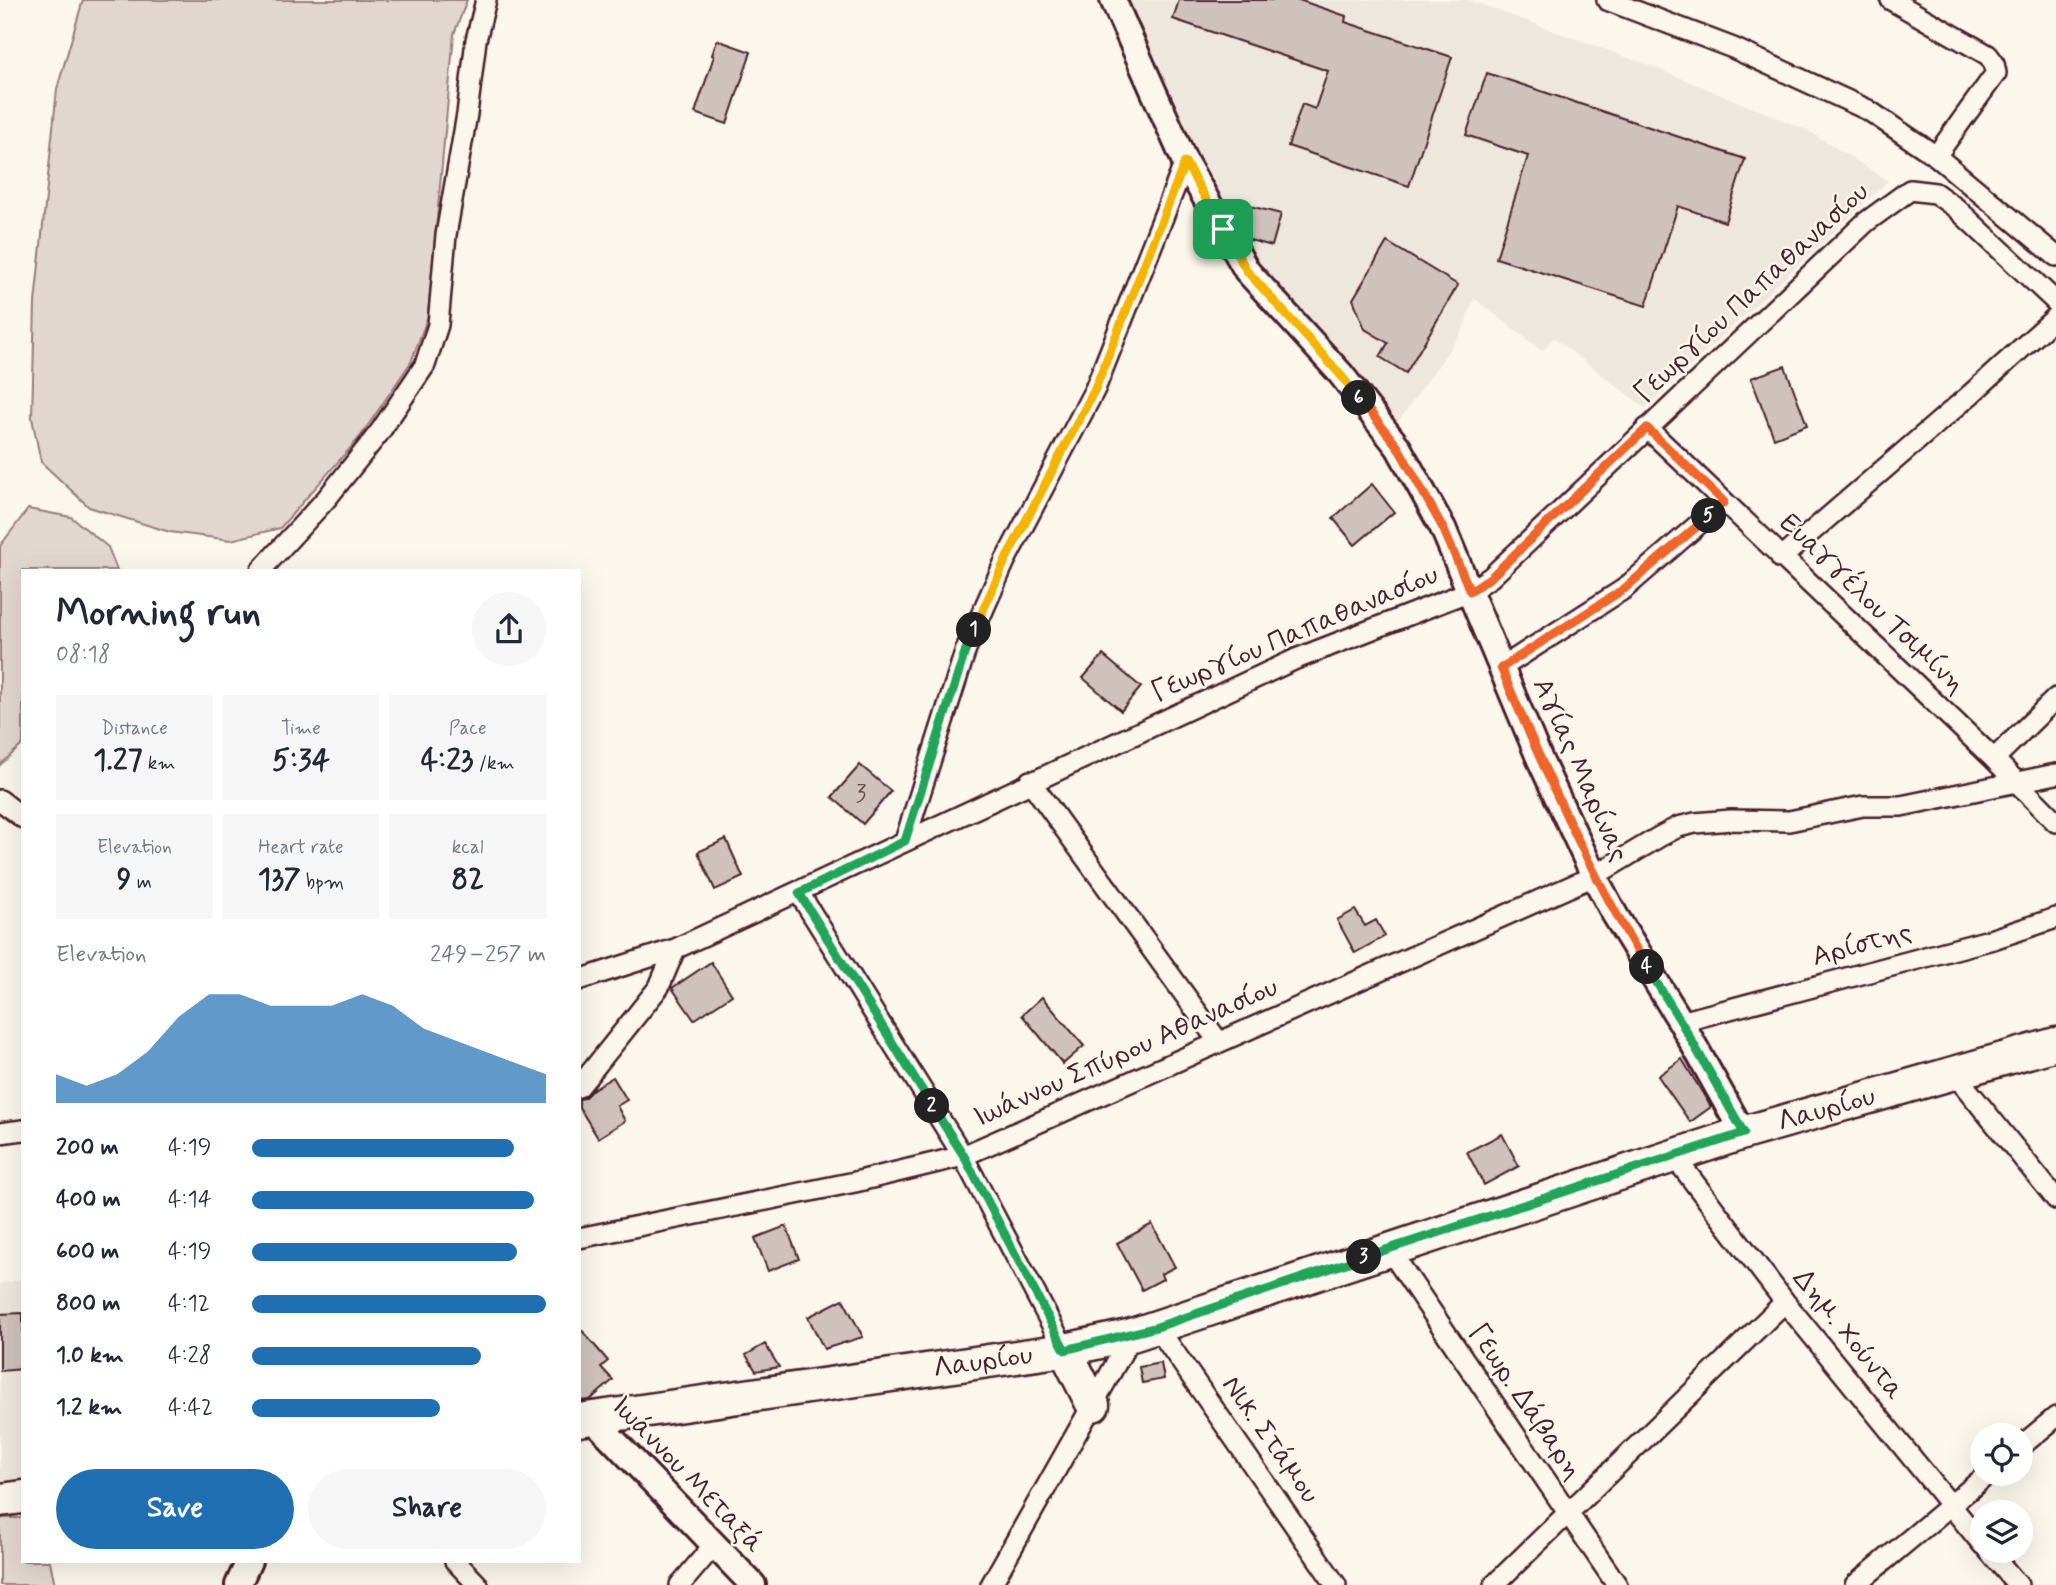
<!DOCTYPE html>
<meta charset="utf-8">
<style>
:root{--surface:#fff;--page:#f6f6f7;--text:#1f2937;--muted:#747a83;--accent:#1f6fb2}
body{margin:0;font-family:Mynerve,sans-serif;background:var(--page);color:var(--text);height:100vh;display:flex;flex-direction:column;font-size:26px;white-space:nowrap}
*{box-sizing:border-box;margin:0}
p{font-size:23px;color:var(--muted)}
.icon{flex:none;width:38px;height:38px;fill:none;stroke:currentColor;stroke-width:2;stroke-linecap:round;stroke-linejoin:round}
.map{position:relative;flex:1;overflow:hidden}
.drawer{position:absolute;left:21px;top:569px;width:560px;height:994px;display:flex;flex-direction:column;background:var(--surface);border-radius:0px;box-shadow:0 7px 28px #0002}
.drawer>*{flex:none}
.buttons{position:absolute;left:1970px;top:1423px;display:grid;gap:14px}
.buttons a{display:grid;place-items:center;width:63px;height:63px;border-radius:50%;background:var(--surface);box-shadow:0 7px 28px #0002;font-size:35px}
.pin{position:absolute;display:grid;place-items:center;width:60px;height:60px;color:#fff;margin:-30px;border-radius:14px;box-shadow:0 4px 10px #0006}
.km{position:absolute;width:35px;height:35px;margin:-18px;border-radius:50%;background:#222;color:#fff;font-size:19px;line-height:35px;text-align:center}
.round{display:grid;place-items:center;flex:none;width:74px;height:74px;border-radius:37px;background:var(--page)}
.head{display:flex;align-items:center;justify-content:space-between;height:119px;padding:0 35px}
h1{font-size:38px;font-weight:700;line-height:52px}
.metrics{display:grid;grid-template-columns:repeat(3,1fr);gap:10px;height:119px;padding:7px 35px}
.metrics div{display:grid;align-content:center;border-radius:0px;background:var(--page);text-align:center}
.metrics b{font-size:30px;font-weight:700}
.metrics small{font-size:19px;font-weight:400}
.metrics p{font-size:19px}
.chart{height:196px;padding:14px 35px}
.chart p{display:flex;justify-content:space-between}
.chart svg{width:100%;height:126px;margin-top:7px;fill:var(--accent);opacity:.7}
.cta{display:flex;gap:14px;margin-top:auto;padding:14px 35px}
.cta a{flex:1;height:80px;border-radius:42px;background:var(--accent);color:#fff;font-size:28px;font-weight:700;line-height:80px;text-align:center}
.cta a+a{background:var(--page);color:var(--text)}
ul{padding:0 35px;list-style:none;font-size:23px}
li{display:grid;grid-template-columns:112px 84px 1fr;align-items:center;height:52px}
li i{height:18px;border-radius:9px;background:var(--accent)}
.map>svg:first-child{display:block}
.built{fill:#eee7de}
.green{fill:#e2d7d0;stroke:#967b7e;stroke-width:2}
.building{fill:#cfc2bc;stroke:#4a1f2b;stroke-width:2}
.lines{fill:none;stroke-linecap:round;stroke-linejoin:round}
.minor-casing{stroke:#4a1f2b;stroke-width:24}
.tertiary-casing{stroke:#4a1f2b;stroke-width:30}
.primary-casing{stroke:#4a1f2b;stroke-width:37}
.minor{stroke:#fbf7ec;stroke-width:19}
.tertiary{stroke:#fbf7ec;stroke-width:24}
.primary{stroke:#fbf7ec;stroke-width:32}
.split-1-casing{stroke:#fff;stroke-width:14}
.split-2-casing{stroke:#fff;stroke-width:14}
.split-3-casing{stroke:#fff;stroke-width:14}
.split-4-casing{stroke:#fff;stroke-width:14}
.split-5-casing{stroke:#fff;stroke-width:14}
.split-6-casing{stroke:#fff;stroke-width:14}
.split-7-casing{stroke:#fff;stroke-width:14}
.split-1{stroke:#f5b400;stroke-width:9}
.split-2{stroke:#22a559;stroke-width:9}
.split-3{stroke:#22a559;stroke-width:9}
.split-4{stroke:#22a559;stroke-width:9}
.split-5{stroke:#f0652b;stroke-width:9}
.split-6{stroke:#f0652b;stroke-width:9}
.split-7{stroke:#f5b400;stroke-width:9}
.labels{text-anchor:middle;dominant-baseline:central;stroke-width:5;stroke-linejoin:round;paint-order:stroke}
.number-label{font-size:24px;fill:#6b484f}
.street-label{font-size:28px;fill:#4a1f2b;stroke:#fbf7ec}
</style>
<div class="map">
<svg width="2056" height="1585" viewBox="0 0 2056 1585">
<rect width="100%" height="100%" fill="#fbf7ec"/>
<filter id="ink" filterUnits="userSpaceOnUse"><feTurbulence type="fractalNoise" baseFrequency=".0143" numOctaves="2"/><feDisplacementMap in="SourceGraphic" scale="14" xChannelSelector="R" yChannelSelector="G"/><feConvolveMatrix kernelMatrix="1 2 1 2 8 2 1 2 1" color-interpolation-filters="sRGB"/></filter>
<g filter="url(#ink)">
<!-- built -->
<path class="built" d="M1126 0H1469L1656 68 1809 131 1888 181 1645 408 1554 338 1542 351 1474 298 1462 332 1398 422 1255 266 1192 149Z
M23 1280V1485L0 1487V1283Z"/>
<!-- green -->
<path class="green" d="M83 0H467L454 34 428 316 411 362 360 437 280 528 231 540 170 532 89 507 41 462 32 418 35 303 57 89Z
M28 509 71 517 108 547 117 570H23V744L0 765V546Z
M4 1518H23V1561H50L55 1585H0V1519Z"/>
<!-- building -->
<path class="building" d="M1179 0H1299L1346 16 1345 22 1452 57 1409 186 1288 146 1302 104 1315 109 1328 71 1173 19Z
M717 40 751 52 727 124 695 113 714 56 712 55Z
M1487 73 1745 159 1725 222 1678 206 1646 306 1496 258 1528 156 1466 135Z
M1250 206 1281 214 1272 246 1246 239 1243 233Z
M1387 242 1458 285 1406 373 1380 357 1388 343 1365 329 1353 299Z
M1785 366 1807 425 1774 438 1751 378Z
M1372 484 1394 512 1355 545 1333 518Z
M1103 655 1141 687 1121 711 1083 678Z
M860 765 891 791 863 824 832 797Z
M726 839 743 877 715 890 698 852Z
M1355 910 1365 926 1376 920 1385 936 1355 953 1337 920Z
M711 962 732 995 694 1020 672 988Z
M1042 997 1084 1046 1063 1064 1022 1015Z
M1682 1059 1711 1107 1690 1122 1658 1076Z
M613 1077 627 1100 617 1106 625 1121 598 1138 579 1107V1099L584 1098 593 1089Z
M1502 1134 1519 1166 1484 1185 1467 1152Z
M1152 1224 1175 1267 1161 1274 1163 1279 1142 1290 1117 1243Z
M786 1226 799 1259 768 1271 755 1238Z
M843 1299 863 1337 824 1349 808 1317Z
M23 1313V1369L0 1371V1314Z
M579 1327 608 1361 601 1367 613 1380 590 1400 579 1401Z
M765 1344 779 1367 756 1371 746 1355Z
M1161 1363 1164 1379 1142 1383 1139 1367Z"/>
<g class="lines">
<!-- minor casing -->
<g class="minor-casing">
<path id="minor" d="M1607 0 1733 48 1868 110 1936 156 2056 256
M1891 0 1988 55 1994 63 1996 73 1936 156
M1647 428 1994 759 2056 822
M1781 558 1971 394 2056 317
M261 570 327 498 379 433 425 365 438 325 446 235 467 114 476 40 486 0
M1501 668 1624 589 1724 502
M1994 759 2056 698
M1030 781 1218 1041
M0 800 23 818
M905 841 966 649 1005 561 1095 389 1185 162
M799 893 963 1156 1065 1350
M579 980 675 949 1296 659 1470 591 1491 577 1866 222 1910 190 1935 193 1956 208 2056 302
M1681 1022 1993 939 2056 918
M1954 1073 2056 1199
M579 1087 659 987 675 949
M0 1133 23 1130
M1674 1156 1785 1302 1983 1545
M579 1238 855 1182 963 1156 1594 876 1659 837 1678 827 1695 823 1731 820 1789 821 1863 806H1901L2056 774
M1389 1249 1617 1585
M1157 1327 1336 1585
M2021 1446 2056 1417
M1988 1550 2018 1585
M455 1561 478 1585
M680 1585 714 1545
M991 1585 1132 1335
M1494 1585 1785 1302
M1855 1585 1988 1474"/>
</g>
<!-- tertiary casing -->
<g class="tertiary-casing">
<path id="tertiary" d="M1113 0 1185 162 1247 271 1340 373 1398 447 1443 528 1540 760 1594 876 1615 915 1681 1022 1743 1133
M592 1418 753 1585
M238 1585 249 1561"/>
</g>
<!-- primary casing -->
<g class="primary-casing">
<g id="primary">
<path d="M1065 1350 1093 1405"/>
<path id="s1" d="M579 1420 1065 1350 1132 1335 1743 1133 2056 1044"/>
<path d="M0 1500 23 1497"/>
</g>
</g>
<!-- minor -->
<use href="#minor" class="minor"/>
<!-- tertiary -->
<use href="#tertiary" class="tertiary"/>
<!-- primary -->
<use href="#primary" class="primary"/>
</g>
</g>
<g class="lines" filter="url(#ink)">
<!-- split-1 casing -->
<g class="split-1-casing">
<path id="split-1" d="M974 630 1005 561 1095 389 1185 162 1223 229"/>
</g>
<!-- split-2 casing -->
<g class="split-2-casing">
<path id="split-2" d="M932 1106 799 893 905 841 966 649 974 630"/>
</g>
<!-- split-3 casing -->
<g class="split-3-casing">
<path id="split-3" d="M932 1106 964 1156 1065 1350 1157 1327 1364 1257"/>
</g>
<!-- split-4 casing -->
<g class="split-4-casing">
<path id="split-4" d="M1364 1257 1744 1133 1681 1022 1647 967"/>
</g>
<!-- split-5 casing -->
<g class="split-5-casing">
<path id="split-5" d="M1647 967C1589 872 1545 771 1501 668L1624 589 1709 516"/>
</g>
<!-- split-6 casing -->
<g class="split-6-casing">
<path id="split-6" d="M1359 398 1398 447 1443 528 1470 591 1491 577 1647 428 1724 502 1709 516"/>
</g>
<!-- split-7 casing -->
<g class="split-7-casing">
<path id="split-7" d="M1223 229 1247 271 1339 373 1359 398"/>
</g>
<!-- split-1 -->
<use href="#split-1" class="split-1"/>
<!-- split-2 -->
<use href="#split-2" class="split-2"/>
<!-- split-3 -->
<use href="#split-3" class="split-3"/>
<!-- split-4 -->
<use href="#split-4" class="split-4"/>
<!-- split-5 -->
<use href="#split-5" class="split-5"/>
<!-- split-6 -->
<use href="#split-6" class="split-6"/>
<!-- split-7 -->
<use href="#split-7" class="split-7"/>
</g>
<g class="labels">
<!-- number labels -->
<g class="number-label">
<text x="861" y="794">3</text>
</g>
<!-- street labels -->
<g class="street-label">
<text transform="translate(1752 293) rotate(-43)">Γεωργίου Παπαθανασίου</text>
<text transform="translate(1872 604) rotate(44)">Ευαγγέλου Τσιμίνη</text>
<text transform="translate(1295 634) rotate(-23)">Γεωργίου Παπαθανασίου</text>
<text transform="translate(1580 770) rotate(66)">Αγίας Μαρίνας</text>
<text transform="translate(1862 945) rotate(-15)">Αρίστης</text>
<text transform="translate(1126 1053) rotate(-24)">Ιωάννου Σπύρου Αθανασίου</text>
<text stroke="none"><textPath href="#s1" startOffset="1290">Λαυρίου</textPath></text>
<text transform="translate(1848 1335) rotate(51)">Δημ. Χούντα</text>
<text stroke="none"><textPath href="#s1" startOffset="408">Λαυρίου</textPath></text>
<text transform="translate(1525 1402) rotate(56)">Γεωρ. Δάβαρη</text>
<text transform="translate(1270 1440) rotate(55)">Νικ. Στάμου</text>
<text transform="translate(687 1475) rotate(46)">Ιωάννου Μεταξά</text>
</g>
</g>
</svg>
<div class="buttons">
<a><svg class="icon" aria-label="locate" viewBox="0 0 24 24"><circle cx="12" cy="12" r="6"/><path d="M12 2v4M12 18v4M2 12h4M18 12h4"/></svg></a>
<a><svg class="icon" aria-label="layers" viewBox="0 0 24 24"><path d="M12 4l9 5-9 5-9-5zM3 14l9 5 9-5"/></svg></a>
</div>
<div class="pin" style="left:1223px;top:229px;background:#1e9e55"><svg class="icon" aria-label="arrive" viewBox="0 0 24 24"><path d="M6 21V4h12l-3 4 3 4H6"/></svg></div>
<b class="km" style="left:974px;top:630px">1</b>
<b class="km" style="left:932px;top:1106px">2</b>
<b class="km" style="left:1364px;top:1257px">3</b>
<b class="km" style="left:1647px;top:967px">4</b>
<b class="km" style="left:1709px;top:516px">5</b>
<b class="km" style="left:1359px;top:398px">6</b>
<section class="drawer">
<div class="head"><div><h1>Morning run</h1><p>08:18</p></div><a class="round"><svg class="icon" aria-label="share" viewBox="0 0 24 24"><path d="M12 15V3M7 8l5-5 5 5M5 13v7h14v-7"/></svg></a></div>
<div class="metrics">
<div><p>Distance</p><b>1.27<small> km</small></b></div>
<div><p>Time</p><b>5:34</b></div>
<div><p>Pace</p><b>4:23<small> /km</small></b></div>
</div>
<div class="metrics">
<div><p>Elevation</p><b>9<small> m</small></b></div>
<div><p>Heart rate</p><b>137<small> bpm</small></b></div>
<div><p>kcal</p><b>82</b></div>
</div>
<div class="chart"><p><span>Elevation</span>249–257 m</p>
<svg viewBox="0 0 160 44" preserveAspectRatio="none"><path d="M0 44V34L10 38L20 34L30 26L40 14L50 6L60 6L70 10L80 10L90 10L100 6L110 10L120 18L130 22L140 26L150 30L160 34V44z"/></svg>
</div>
<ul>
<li><b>200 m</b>4:19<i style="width:89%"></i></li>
<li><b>400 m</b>4:14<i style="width:96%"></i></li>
<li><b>600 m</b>4:19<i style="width:90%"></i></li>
<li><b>800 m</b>4:12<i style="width:100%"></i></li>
<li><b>1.0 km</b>4:28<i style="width:78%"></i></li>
<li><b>1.2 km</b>4:42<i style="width:64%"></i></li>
</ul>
<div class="cta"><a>Save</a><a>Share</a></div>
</section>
</div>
